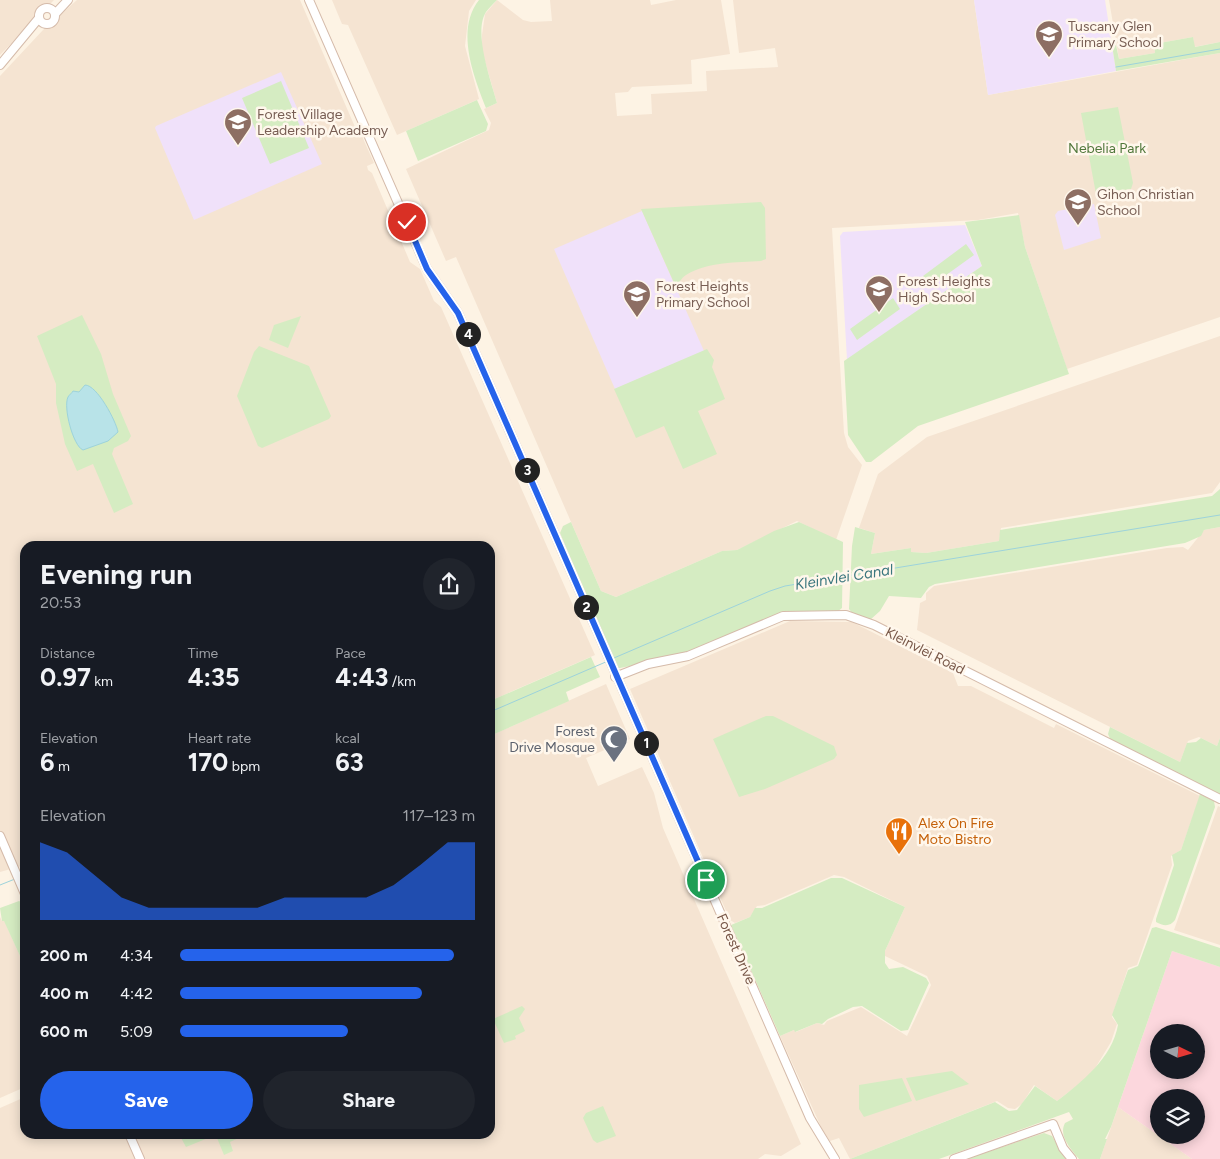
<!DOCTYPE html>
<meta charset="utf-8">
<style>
:root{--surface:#171b24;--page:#20242c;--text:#f1f3f6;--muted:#9ea1a6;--accent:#2563eb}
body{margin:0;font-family:Figtree,sans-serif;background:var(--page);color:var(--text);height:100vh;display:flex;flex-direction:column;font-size:19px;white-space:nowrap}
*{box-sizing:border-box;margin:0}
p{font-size:16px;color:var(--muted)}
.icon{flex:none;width:28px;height:28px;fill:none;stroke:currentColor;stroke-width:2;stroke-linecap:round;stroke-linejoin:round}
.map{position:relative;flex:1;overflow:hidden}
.drawer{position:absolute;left:20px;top:541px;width:475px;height:598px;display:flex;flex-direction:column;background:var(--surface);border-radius:15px;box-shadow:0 2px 12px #0003}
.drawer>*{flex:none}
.needle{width:32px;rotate:95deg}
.buttons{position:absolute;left:1150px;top:1024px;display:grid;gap:10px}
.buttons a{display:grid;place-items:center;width:55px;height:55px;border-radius:50%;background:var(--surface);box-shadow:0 2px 12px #0003;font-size:25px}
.pin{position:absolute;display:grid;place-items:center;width:42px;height:42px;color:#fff;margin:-21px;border:2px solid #fff;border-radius:50%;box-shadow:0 1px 5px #0007}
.km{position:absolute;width:25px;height:25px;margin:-12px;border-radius:50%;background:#222;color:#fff;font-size:14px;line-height:25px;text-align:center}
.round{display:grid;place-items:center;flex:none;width:52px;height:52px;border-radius:26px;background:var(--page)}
.summary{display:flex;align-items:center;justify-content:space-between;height:85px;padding:0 20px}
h1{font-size:28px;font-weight:700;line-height:38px}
.metrics{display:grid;grid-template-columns:repeat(3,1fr);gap:8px;height:85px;padding:5px 20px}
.metrics div{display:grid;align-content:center}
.metrics b{font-size:25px;font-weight:700}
.metrics small{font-size:14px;font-weight:400}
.metrics p{font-size:14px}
.chart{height:140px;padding:10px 20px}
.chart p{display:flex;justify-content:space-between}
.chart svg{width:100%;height:90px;margin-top:5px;fill:var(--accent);opacity:.7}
.button{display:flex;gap:10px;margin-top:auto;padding:10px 20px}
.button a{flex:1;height:58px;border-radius:30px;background:var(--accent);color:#fff;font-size:20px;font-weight:700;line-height:58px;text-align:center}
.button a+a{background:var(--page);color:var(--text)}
ul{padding:0 20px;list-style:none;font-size:16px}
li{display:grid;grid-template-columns:80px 60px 1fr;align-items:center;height:38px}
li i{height:12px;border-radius:6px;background:var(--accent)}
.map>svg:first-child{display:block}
.residential{fill:#f5e4d2}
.education{fill:#f0e1fa}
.medical{fill:#fcd7dd;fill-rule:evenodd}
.green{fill:#d5ecc2}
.water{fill:#b8e3e8;stroke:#9dd3db}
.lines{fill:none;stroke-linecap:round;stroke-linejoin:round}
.stream{stroke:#9dd3db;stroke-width:1}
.secondary-casing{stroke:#d5bbaa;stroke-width:10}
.secondary{stroke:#fff;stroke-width:8}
.route-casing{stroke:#fff;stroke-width:10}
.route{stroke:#2563eb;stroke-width:6}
.labels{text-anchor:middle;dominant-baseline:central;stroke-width:5;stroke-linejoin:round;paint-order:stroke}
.education-label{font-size:14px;fill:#785e54;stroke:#fff7ec;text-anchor:start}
.park-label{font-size:14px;fill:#51783c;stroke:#fff7ec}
.street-label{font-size:14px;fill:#785748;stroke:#fff7ec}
.worship-label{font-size:14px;fill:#5b616d;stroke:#fff7ec;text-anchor:end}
.food-label{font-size:14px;fill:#c56008;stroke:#fff7ec;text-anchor:start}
.water-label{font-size:15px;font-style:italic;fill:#3b767e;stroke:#fff7ec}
</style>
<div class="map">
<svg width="1220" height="1159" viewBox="0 0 1220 1159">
<rect width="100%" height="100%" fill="#fdf3e4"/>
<!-- residential -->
<path class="residential" d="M0 0H54L0 55Z
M77 0H300L355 127V135L361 134 374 163 367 166 368 170 372 173 410 262 420 269 434 301 441 307 595 655 490 701V546H25V865L0 872V76L43 30Z
M332 0H476L469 11 465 46 479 99 397 135 348 25 342 24Z
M497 0 523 20 531 22 552 21 550 0H650L651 5 676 0H721L730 54 691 60 692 84 632 87 628 92 615 93 617 116 652 114 651 94 707 91 706 71 778 67 775 48 739 53 733 0H974L988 95 1220 53V317L1067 369 1025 247 1018 213 978 220 832 228 844 433 848 447 862 465 836 540 797 521 737 550 722 551 616 597 601 591 456 257 446 261 406 169 489 130 491 123 484 109 497 103 482 51V35L485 14Z
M1109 0H1220V42L1194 47 1193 37 1154 44 1155 53 1119 59Z
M1220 336V482L1212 493 1001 528 999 541 926 553 910 552 911 548 871 554 875 533 859 528 878 474 927 437Z
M1220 527V738L1217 746 1199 737 1188 741 1180 762 917 630 920 603 926 600V593L934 586 1167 548 1183 547 1188 550 1204 530Z
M790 621 852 622 953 673 958 686H971L1054 728 1056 724 1200 796 1181 850 1171 856 1172 865 1137 965 1128 968 1112 1017 1117 1024 1111 1042 1094 1070 1083 1081 1057 1101 1034 1085 1022 1104 1015 1109 1008 1108 997 1101 850 1159 839 1138 830 1141 822 1129 780 1036 794 1030 796 1032 817 1023 824 1025 827 1021 861 1007 907 1036 931 985 927 976 885 956V951L905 907 844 877 834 875 765 905 757 906 750 917 735 923 730 920 630 689Z
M606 684 630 739 586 758 598 786 642 767 654 793 663 828 801 1144 781 1156 765 1154 758 1159H141L130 1134H490V736Z
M1218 806 1220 807V945L1174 930Z
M0 917 2 921 4 920 25 967V1087L0 1098Z
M25 1097V1134H129L140 1159H0V1108Z
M1118 1107 1192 1159H1100Z"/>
<!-- education -->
<path class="education" d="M974 0H1105L1116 71 988 95Z
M281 72 322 164 194 220 155 128 156 126Z
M1094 204 1101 238 1064 250 1055 215 1058 211Z
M642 211 704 351 615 389 554 249Z
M965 225 982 266 847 360 840 236 843 232Z"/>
<!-- medical -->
<path class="medical" d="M1172 951 1220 967V1159H1192L1118 1107ZM1159 1032H1196V1070H1159ZM1159 1098H1196V1135H1159Z"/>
<!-- green -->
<path class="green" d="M479 0H497C493 4 489 8 486 12 473 32 491 81 497 103L486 108C474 77 455 30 479 0Z
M1193 37 1195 47 1220 42V53L1116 71 1112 45H1116L1119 59 1155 53 1154 44Z
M281 81 309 148 270 164 242 98Z
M477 100 488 124 486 131 418 161 406 131Z
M1118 107 1133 183 1131 189 1096 194 1081 113Z
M761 202 765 208 766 259 761 261C736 263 709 261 686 275 681 278 680 283 675 285L641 209Z
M1019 215 1025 247 1069 374 918 426 871 462H866L848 435 844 361 982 266 965 222Z
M966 244 974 255 931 286 923 276Z
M893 298 900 309 857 340 850 329Z
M82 315 101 354 113 394 131 436 128 441 114 448 112 454 133 504 114 513 93 464 77 471 65 444 60 421 56 403V384L37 336Z
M301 316 288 348 269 340 274 325Z
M259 346 309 366 331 416 329 419 262 448 258 446 237 396 254 352Z
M707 349 714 360 712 367 725 399 698 411 717 454 683 469 664 426 636 438 614 389Z
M1220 489V527L1204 530 1201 536 1185 543 935 584 929 587 921 598 889 596 880 611 870 620 852 613 849 609 852 546 855 527 875 533 871 554 911 548V552L926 553 999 541 1000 530 1212 496Z
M571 522 601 591 616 597 722 551 737 550 774 531 799 522 843 542 842 608 837 612 796 611 781 614 693 651 667 657 665 656C653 658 625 669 617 668L560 533 563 526Z
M591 657 600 677 566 692 569 701 490 736V701Z
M766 716H773L834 746 837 755 834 759 765 789 739 797 713 739Z
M1110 727 1180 762 1187 743 1196 742 1201 738 1217 746 1220 738V796L1111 741 1108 734Z
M1200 794 1214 801 1215 807 1175 920C1170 927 1163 926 1156 922V919L1174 865 1172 855 1181 850Z
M831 878H842L905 907 885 951V963L889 969 903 967 926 978 929 983 908 1030 901 1031 862 1006 853 1007 828 1019 822 1024 817 1023 795 1032 794 1030 780 1036 731 925 750 917 755 908H762Z
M19 901 25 904V967L4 921H2L0 908Z
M1156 927 1220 948V967L1172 951 1111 1127 1105 1139H1107L1100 1159H1079C1071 1149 1058 1136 1065 1123L1073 1119 1069 1112 939 1159H850L995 1102 1009 1111 1017 1110 1035 1086 1057 1101C1082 1082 1112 1058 1118 1025L1112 1015 1128 970 1138 966 1152 928Z
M522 1006 525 1009 519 1018 525 1031 515 1036 516 1039 504 1043 493 1019Z
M952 1071 969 1084 916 1101 906 1078Z
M902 1078 912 1101 864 1117 859 1109V1085Z
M603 1106 616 1136 597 1143 593 1140 583 1118 586 1113Z
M1044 1133 1052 1136 1066 1159H966Z
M179 1134H218L186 1147Z
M223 1134H247L230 1142 233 1151 224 1155 217 1138Z"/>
<!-- water -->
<path class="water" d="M85 385C97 385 116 421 118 432L108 441 83 450C73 446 63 407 68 397 69 395 72 393 73 391L79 392Z"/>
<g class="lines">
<!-- stream -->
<path class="stream" d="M1116 67 1220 49
M614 658 770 591 785 586 1220 515
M490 712 608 661
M0 885 15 879"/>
<!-- secondary casing -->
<g class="secondary-casing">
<path id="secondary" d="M309 0 427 269 458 313 810 1118 835 1159
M39 16a8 8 0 1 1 16 0a8 8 0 1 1-16 0Z
M55 14 68 0
M0 65 39 18
M615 677 648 664 688 656 783 616 846 615 874 625 1220 799
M0 836 25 894
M129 1134 140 1159
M954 1159 1053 1124 1063 1148 1072 1159"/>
</g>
<!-- secondary -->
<use href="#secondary" class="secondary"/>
</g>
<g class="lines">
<!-- route casing -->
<g class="route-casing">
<path id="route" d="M407 222 427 269 458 313 706 880"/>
</g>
<!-- route -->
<use href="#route" class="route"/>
</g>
<!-- icons -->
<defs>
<g id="school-pin" transform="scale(1.4375)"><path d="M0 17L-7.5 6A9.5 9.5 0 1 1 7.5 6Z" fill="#8d6e63" stroke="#fff7ec"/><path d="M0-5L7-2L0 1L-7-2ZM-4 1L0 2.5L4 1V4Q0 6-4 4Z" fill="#fff"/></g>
<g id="mosque-pin" transform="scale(1.4375)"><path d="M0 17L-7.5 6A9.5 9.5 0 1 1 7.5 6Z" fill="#6b7280" stroke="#fff7ec"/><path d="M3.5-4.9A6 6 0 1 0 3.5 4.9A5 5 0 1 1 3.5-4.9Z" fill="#fff"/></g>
<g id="restaurant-pin" transform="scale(1.4375)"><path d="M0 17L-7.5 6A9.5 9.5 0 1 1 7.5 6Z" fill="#e8710a" stroke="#fff7ec"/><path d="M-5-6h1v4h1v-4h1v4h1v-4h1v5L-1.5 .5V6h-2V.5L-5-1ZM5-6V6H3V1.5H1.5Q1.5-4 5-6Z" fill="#fff"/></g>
</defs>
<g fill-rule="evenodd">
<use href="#school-pin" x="1049" y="34"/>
<use href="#school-pin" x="238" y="122"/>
<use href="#school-pin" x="1078" y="202"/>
<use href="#school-pin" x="879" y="289"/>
<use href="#school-pin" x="637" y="294"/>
<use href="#mosque-pin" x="614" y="739"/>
<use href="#restaurant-pin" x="899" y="831"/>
</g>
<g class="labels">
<!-- education labels -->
<g class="education-label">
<text x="1068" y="26">Tuscany Glen<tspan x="1068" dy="16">Primary School</tspan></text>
<text x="257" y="114">Forest Village<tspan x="257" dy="16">Leadership Academy</tspan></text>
<text x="1097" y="194">Gihon Christian<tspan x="1097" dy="16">School</tspan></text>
<text x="898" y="281">Forest Heights<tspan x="898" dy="16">High School</tspan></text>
<text x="656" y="286">Forest Heights<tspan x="656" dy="16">Primary School</tspan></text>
</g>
<!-- park labels -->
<g class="park-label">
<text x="1107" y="148">Nebelia Park</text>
</g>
<!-- street labels -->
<g class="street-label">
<text transform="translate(925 651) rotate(27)">Kleinvlei Road</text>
<text transform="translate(736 949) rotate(66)">Forest Drive</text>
</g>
<!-- worship labels -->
<g class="worship-label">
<text x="595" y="731">Forest<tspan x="595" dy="16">Drive Mosque</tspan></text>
</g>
<!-- food labels -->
<g class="food-label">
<text x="918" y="823">Alex On Fire<tspan x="918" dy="16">Moto Bistro</tspan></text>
</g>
<!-- water labels -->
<g class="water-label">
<text transform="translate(844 577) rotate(-9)">Kleinvlei Canal</text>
</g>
</g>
</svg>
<div class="buttons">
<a><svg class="needle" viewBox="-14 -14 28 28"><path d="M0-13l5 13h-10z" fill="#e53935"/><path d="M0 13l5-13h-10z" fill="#9ea1a6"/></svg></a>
<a><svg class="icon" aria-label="layers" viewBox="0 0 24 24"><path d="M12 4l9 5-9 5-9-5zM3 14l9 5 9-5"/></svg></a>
</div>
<div class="pin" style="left:706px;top:880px;background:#1e9e55"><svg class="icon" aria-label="arrive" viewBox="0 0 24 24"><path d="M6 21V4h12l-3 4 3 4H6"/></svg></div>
<div class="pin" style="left:407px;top:222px;background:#d93025"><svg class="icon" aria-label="check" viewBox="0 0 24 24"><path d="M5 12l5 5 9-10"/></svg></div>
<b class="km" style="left:646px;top:743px">1</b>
<b class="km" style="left:586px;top:607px">2</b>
<b class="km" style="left:527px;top:470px">3</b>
<b class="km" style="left:468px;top:334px">4</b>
<section class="drawer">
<div class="summary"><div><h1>Evening run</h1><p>20:53</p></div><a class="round"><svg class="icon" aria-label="share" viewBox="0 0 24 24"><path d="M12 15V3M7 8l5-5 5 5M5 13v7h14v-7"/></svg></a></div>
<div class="metrics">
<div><p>Distance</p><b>0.97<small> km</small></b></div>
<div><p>Time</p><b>4:35</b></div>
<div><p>Pace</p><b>4:43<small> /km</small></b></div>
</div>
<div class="metrics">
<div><p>Elevation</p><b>6<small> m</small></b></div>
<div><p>Heart rate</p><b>170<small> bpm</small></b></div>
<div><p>kcal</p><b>63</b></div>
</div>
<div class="chart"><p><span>Elevation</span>117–123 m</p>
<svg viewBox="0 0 160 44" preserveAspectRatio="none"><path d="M0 44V6L10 11L20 22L30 33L40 38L50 38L60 38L70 38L80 38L90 33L100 33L110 33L120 33L130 27L140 17L150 6L160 6V44z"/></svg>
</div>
<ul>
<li><b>200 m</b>4:34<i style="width:93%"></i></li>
<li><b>400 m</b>4:42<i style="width:82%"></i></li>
<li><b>600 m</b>5:09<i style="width:57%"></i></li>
</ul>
<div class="button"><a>Save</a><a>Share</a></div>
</section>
</div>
